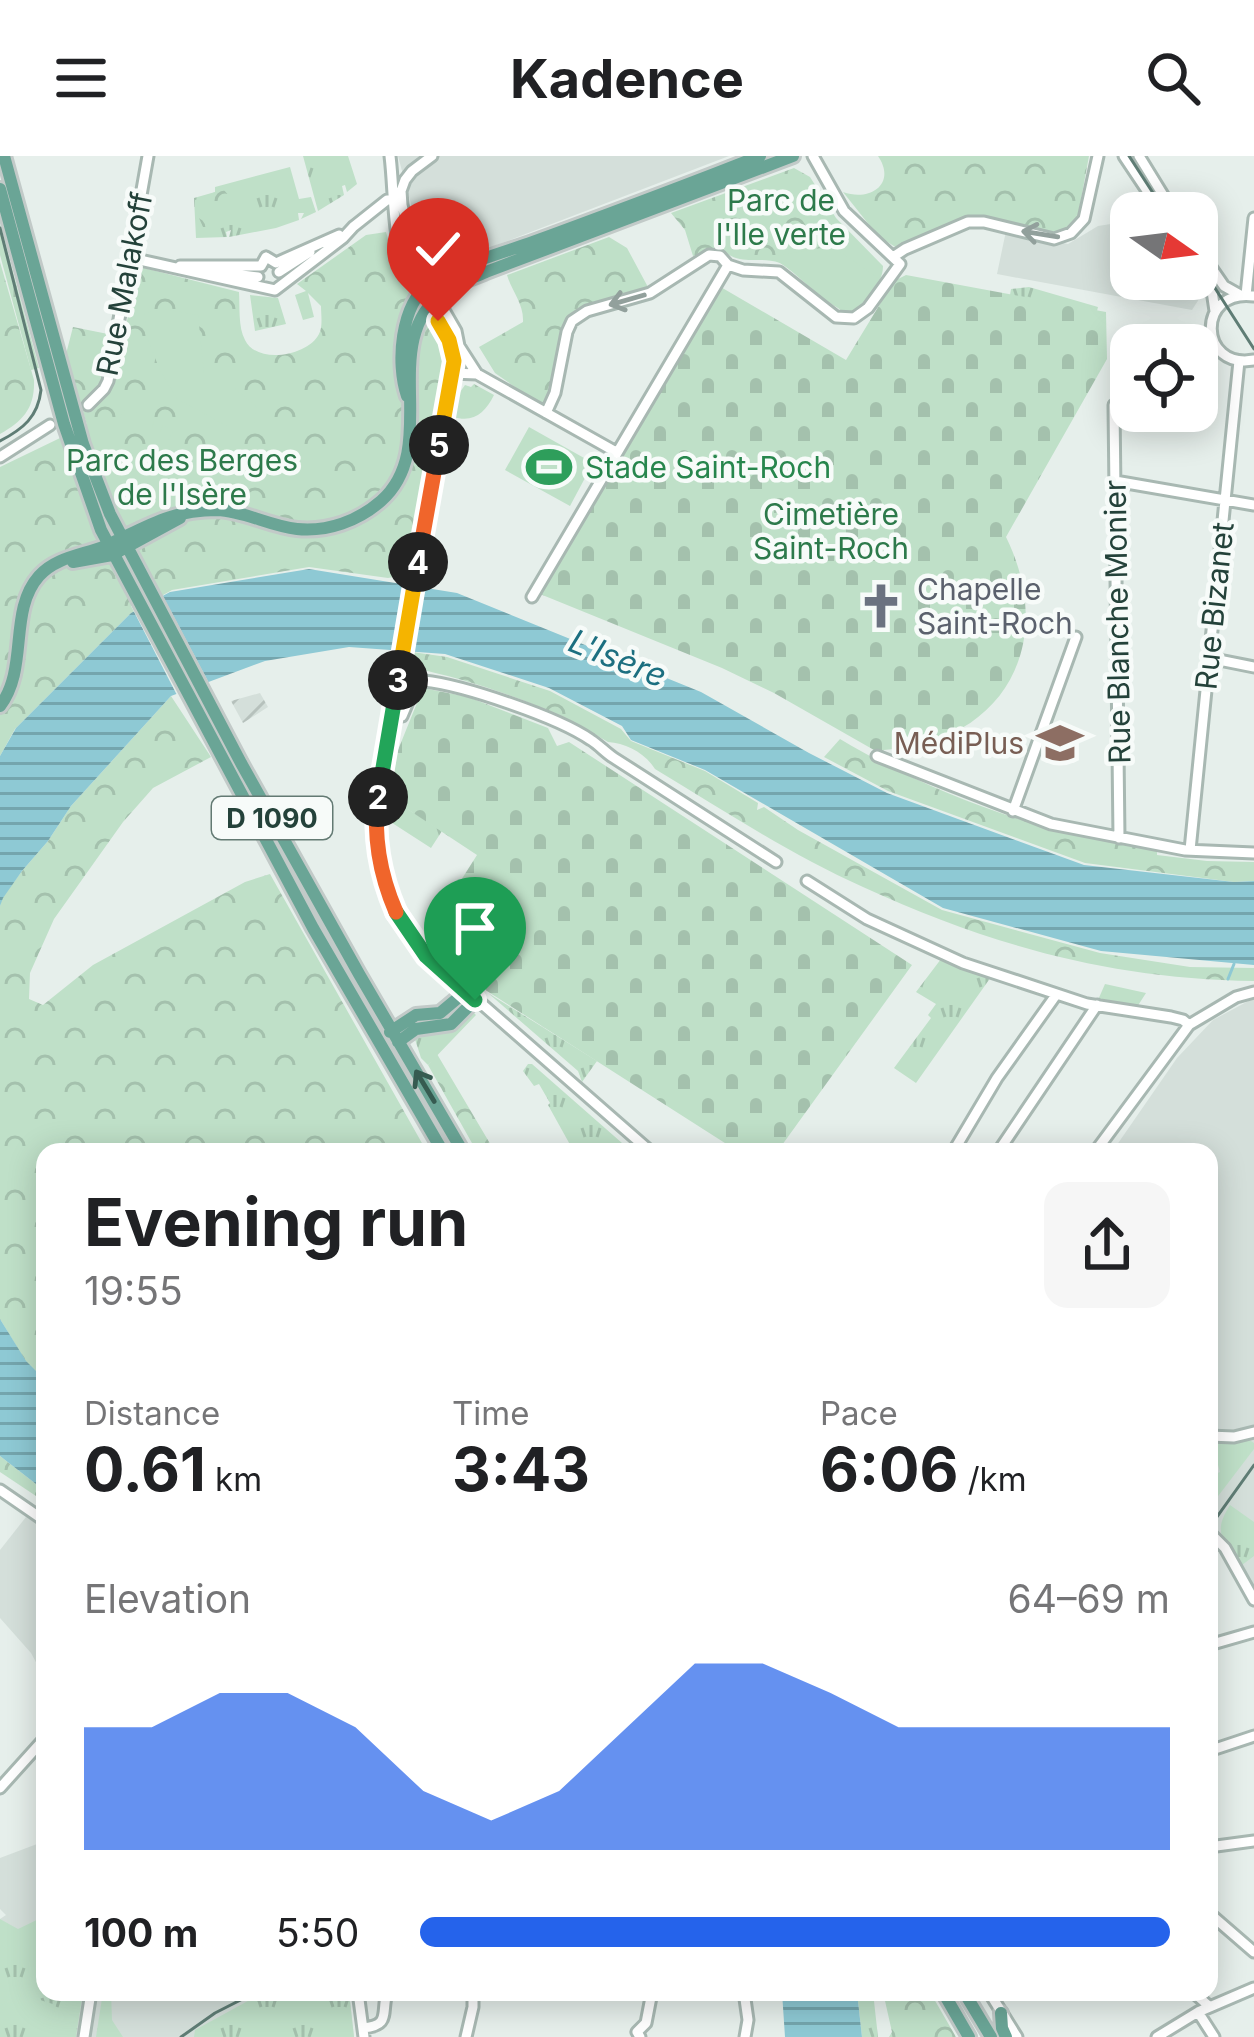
<!DOCTYPE html>
<meta charset="utf-8">
<style>
:root{--surface:#fff;--page:#f6f6f6;--text:#202124;--muted:#757577;--accent:#2563eb}
body{margin:0;font-family:Inter,sans-serif;background:var(--page);color:var(--text);height:100vh;display:flex;flex-direction:column;font-size:45px;white-space:nowrap}
*{box-sizing:border-box;margin:0}
p{font-size:39px;color:var(--muted)}
.icon{flex:none;width:66px;height:66px;fill:none;stroke:currentColor;stroke-width:2;stroke-linecap:round;stroke-linejoin:round}
.map{position:relative;flex:1;overflow:hidden}
.panel{position:absolute;left:36px;top:987px;width:1182px;height:858px;display:flex;flex-direction:column;background:var(--surface);border-radius:24px;box-shadow:0 6px 30px #0003}
.panel>*{flex:none}
.needle{width:78px;rotate:104deg}
.controls{position:absolute;left:1110px;top:36px;display:grid;gap:24px}
.controls a{display:grid;place-items:center;width:108px;height:108px;border-radius:24px;background:var(--surface);box-shadow:0 6px 30px #0003;font-size:60px}
.pin{position:absolute;display:grid;place-items:center;width:102px;height:102px;color:#fff;margin:-123px -51px;border-radius:50% 50% 50% 0;rotate:-45deg;box-shadow:0 0 12px #0007}
.pin .icon{rotate:45deg}
.km{position:absolute;width:60px;height:60px;margin:-30px;border-radius:50%;background:#222;color:#fff;font-size:33px;line-height:60px;text-align:center}
.round{display:grid;place-items:center;flex:none;width:126px;height:126px;border-radius:24px;background:var(--page)}
.headline{display:flex;align-items:center;justify-content:space-between;height:204px;padding:0 48px}
h1{font-size:66px;font-weight:700;line-height:90px}
.metrics{display:grid;grid-template-columns:repeat(3,1fr);gap:18px;height:204px;padding:12px 48px}
.metrics div{display:grid;align-content:center}
.metrics b{font-size:60px;font-weight:700}
.metrics small{font-size:33px;font-weight:400}
.metrics p{font-size:33px}
.chart{height:336px;padding:24px 48px}
.chart p{display:flex;justify-content:space-between}
.chart svg{width:100%;height:216px;margin-top:12px;fill:var(--accent);opacity:.7}
ul{padding:0 48px;list-style:none;font-size:39px}
li{display:grid;grid-template-columns:192px 144px 1fr;align-items:center;height:90px}
li i{height:30px;border-radius:15px;background:var(--accent)}
header{display:flex;justify-content:space-between;align-items:center;height:156px;padding:0 48px;background:var(--surface);font-size:54px;font-weight:700}
.map>svg:first-child{display:block}
.built{fill:#d4dfda}
.industrial{fill:url(#industrial-furrows)}
.grass{fill:url(#grass-tufts)}
.forest{fill:url(#forest-crowns)}
.cemetery{fill:url(#cemetery-stones)}
.garden{fill:#bfe0c8}
.water{fill:url(#water-rules)}
.pier{fill:#e6efeb}
.lines{fill:none;stroke-linecap:round;stroke-linejoin:round}
.stream{stroke:#8ec9d4;stroke-width:3}
.minor-casing{stroke:#a8b8b2;stroke-width:15}
.major-casing{stroke:#c2cac8;stroke-width:18}
.minor{stroke:#fff;stroke-width:9}
.major{stroke:#6aa596;stroke-width:12}
.tram{stroke:#5f7d75;stroke-width:3}
.oneway{stroke:#92a09c}
.oneway2{stroke:#365b51}
.split-1-casing{stroke:#fff;stroke-width:24}
.split-2-casing{stroke:#fff;stroke-width:24}
.split-3-casing{stroke:#fff;stroke-width:24}
.split-4-casing{stroke:#fff;stroke-width:24}
.split-5-casing{stroke:#fff;stroke-width:24}
.split-6-casing{stroke:#fff;stroke-width:24}
.split-1{stroke:#22a559;stroke-width:15}
.split-2{stroke:#f0652b;stroke-width:15}
.split-3{stroke:#22a559;stroke-width:15}
.split-4{stroke:#f5b400;stroke-width:15}
.split-5{stroke:#f0652b;stroke-width:15}
.split-6{stroke:#f5b400;stroke-width:15}
.labels{text-anchor:middle;dominant-baseline:central;stroke-width:9;stroke-linejoin:round;paint-order:stroke}
.shield{fill:#f7fbf9;stroke:#637a73;stroke-width:3}
.shield-label{font-size:27px;font-weight:bold;fill:#24423a}
.park-label{font-size:30px;fill:#2d7a4b;stroke:#f7fbf9}
.street-label{font-size:30px;fill:#24423a;stroke:#f7fbf9}
.leisure-label{font-size:30px;fill:#27864d;stroke:#f7fbf9;text-anchor:start}
.worship-label{font-size:30px;fill:#5b616d;stroke:#f7fbf9;text-anchor:start}
.education-label{font-size:30px;fill:#785e54;stroke:#f7fbf9;text-anchor:end}
.water-label{font-size:33px;font-style:italic;fill:#1c6f80;stroke:#f7fbf9}
</style>
<header><svg class="icon" aria-label="menu" viewBox="0 0 24 24"><path d="M4 6h16M4 12h16M4 18h16"/></svg>Kadence<svg class="icon" aria-label="search" viewBox="0 0 24 24"><circle cx="10" cy="10" r="6"/><path d="M15 15l6 6"/></svg></header>
<div class="map">
<svg width="1254" height="1881" viewBox="0 0 1254 1881">
<defs>
<pattern id="industrial-furrows" width="10" height="10" patternUnits="userSpaceOnUse" patternTransform="scale(3)"><rect width="10" height="10" fill="#d4dfda"/><path d="M-1 1l2-2M0 10L10 0M9 11l2-2" fill="none" stroke="#b6c1bc"/></pattern>
<pattern id="grass-tufts" width="24" height="20" patternUnits="userSpaceOnUse" patternTransform="scale(3)"><rect width="24" height="20" fill="#bfe0c8"/><path d="M3 7l-1-3M5 7V3M7 7l1-3M15 17l-1-3M17 17v-4M19 17l1-3" fill="none" stroke="#a4c1ad"/></pattern>
<pattern id="forest-crowns" width="20" height="18" patternUnits="userSpaceOnUse" patternTransform="scale(3)"><rect width="20" height="18" fill="#bfe0c8"/><path d="M2 6a3 3 0 1 1 6 0M12 15a3 3 0 1 1 6 0" fill="none" stroke="#a4c1ad"/></pattern>
<pattern id="cemetery-stones" width="16" height="16" patternUnits="userSpaceOnUse" patternTransform="scale(3)"><rect width="16" height="16" fill="#bfe0c8"/><path d="M2 7V4a2 2 0 0 1 4 0v3zM10 15v-3a2 2 0 0 1 4 0v3z" fill="#a4c1ad"/></pattern>
<pattern id="water-rules" width="6" height="5" patternUnits="userSpaceOnUse" patternTransform="scale(3)"><rect width="6" height="5" fill="#8ec9d4"/><path d="M0 2.5h6" fill="none" stroke="#74a5ad"/></pattern>
</defs>
<rect width="100%" height="100%" fill="#e6efeb"/>
<!-- built -->
<path class="built" d="M398 0H729L455 105H437L423 93Z
M1123 60 1131 72V123H1190L1201 140 1192 154 997 118 1006 75 1068 88 1098 70 1111 68Z
M1254 842V1440L1219 1377 1209 1372V996H1112L1177 902 1213 864Z
M26 1361 45 1373V1523L31 1497 0 1462V1394Z
M45 1685V1836H349L354 1881H0V1763L6 1759 0 1753V1702Z"/>
<!-- industrial -->
<path class="industrial" d="M260 537 268 551 243 567 231 545Z"/>
<!-- grass -->
<path class="grass" d="M303 0H348L357 28 347 36 345 29 342 30 344 39 318 55Z
M290 11 299 43 311 41 316 56 301 63 304 57H298L299 64 276 72 229 81 231 74 226 76 227 81 196 82 194 42 215 36V31Z
M0 68 39 212 31 214 0 99Z
M1029 131 1098 151 1097 155 1010 139 1011 133Z
M250 139 278 142 286 168 255 175Z
M474 228 494 239C485 257 474 267 453 261L458 239 465 229 471 231Z
M387 644 393 648 395 645 442 675 431 692 386 663Z
M941 803 991 821 916 927 894 912 931 862 928 859 936 848 916 836Z
M488 837 597 905 582 926 578 915Z
M470 853 476 859 428 909 421 902 414 880Z
M391 888 395 892 457 996H449L390 897Z
M528 908H532L622 987 606 996 597 989 585 996H571L573 994 548 949 550 947 539 928 534 930 523 915Z
M1209 1284 1251 1285 1254 1287V1293L1209 1352V1325L1214 1324 1213 1319 1220 1316 1215 1298H1209Z
M1230 1349 1254 1366V1400L1242 1409 1237 1406C1222 1381 1213 1376 1230 1349Z
M45 1760V1836H83L76 1881H0V1763L18 1773Z
M103 1836H111L112 1864 123 1881H96Z
M264 1836H349L354 1881H194L195 1874Z
M857 1836H873L878 1881H862Z"/>
<!-- forest -->
<path class="forest" d="M878 0H1089L1077 65 1066 76 1053 78 979 60 900 94 878 80 843 36C870 46 897 28 878 0Z
M794 12 810 21 836 62 883 110C883 133 860 143 843 156 828 144 795 113 780 107 759 99 744 111 723 95L693 100 685 74 671 57Z
M223 33 230 41 232 51 230 54 212 59 207 71H203L195 53V44Z
M386 76 394 105 444 196 445 222 421 371 405 419 388 422 309 411 172 434 131 457 15 573 0 600V311L87 269 66 198 73 171 123 181 140 111 239 136C240 151 238 171 245 184 257 209 308 200 319 178 323 170 321 159 321 150L308 137 314 161 303 164 295 139 306 135 297 128 366 79Z
M609 81 627 92 649 133 577 157 545 249 542 250 495 217 479 191 523 166C524 148 512 136 507 119Z
M0 106 34 224C35 252 23 265 0 278Z
M412 496 447 501 550 535 621 573 631 585 705 615 758 647 757 654 764 651 798 674 942 754 1100 797 1190 811 1254 812V825C1111 823 992 790 863 731 791 699 723 654 655 613 645 597 626 587 608 586 547 549 479 526 410 511Z
M171 540 211 601 153 632 123 666 54 763 30 817 29 843 43 849 93 809 245 726 270 718 427 996H45V1224L26 1206 0 1163V750L2 742 22 715 48 685 71 650Z
M840 583C905 622 982 654 1056 674 1089 682 1123 687 1157 694V699L1207 705 1254 706V725L1234 726 1085 707 888 635 824 601Z
M437 898 495 996H477L428 909Z
M0 1300 45 1335V1346L0 1316Z
M883 1836H930L956 1881H889L892 1876Z"/>
<!-- cemetery -->
<path class="cemetery" d="M906 119 1106 156 1107 203 1006 381C1058 487 1004 587 884 594L881 598 774 537 722 512 540 438 719 130 846 204 894 125Z
M423 532 468 541 548 572 557 590 569 586 912 809 777 996H739L476 828 431 787 428 780 430 773 477 699 389 641 398 594Z"/>
<!-- garden -->
<path class="garden" d="M832 90 881 124 865 151 857 157C825 155 803 119 775 104L776 100Z
M163 153 198 159 204 217 234 232 257 251 254 267 227 270 177 243 159 212 147 181 144 157Z
M126 251 154 265 152 272 160 276 163 269 173 274 168 286 120 262Z
M529 271 593 307 570 350 505 314Z
M1105 828 1146 837 1137 851 1098 844Z
M17 1787H45V1811H17Z
M21 1838 56 1849 50 1870 15 1859Z"/>
<!-- water -->
<path class="water" d="M309 413 457 437 701 536 809 597 887 637 1084 709 1234 726 1254 725V809L1101 795 943 752 705 614 631 584 622 570 549 532 445 498 349 491 265 505 171 540 71 650 48 685 22 715 3 742 0 750V600L16 572 131 457 170 436Z
M0 1163 26 1205 45 1224V1335L0 1300Z
M782 1836H857L862 1881H785Z"/>
<!-- pier -->
<path class="pier" d="M160 435 211 531 179 543 131 450Z"/>
<g class="lines">
<!-- stream -->
<path class="stream" d="M1228 823 1234 808"/>
<!-- minor casing -->
<g class="minor-casing">
<path id="minor" d="M390 0C395 41 391 84 410 121 425 150 448 173 455 205
M432 0 412 15 405 24 401 35 402 49 413 95 423 118 456 175 459 190 477 218
M1124 0 1162 57
M1139 0 1174 57
M353 71 387 44H393
M1197 91 1224 130 1240 139
M266 101 276 107 339 79
M893 101 905 93 968 66H984L1054 83 1071 77 1084 63 1098 0
M131 102 275 134 343 82 354 70
M180 110H261L266 101
M1197 111 1212 135 1215 155
M210 115 258 121
M279 116 310 96
M1246 139 1254 62
M1254 140C1196 132 1198 214 1254 204
M459 190 446 244 377 647V689L389 739 403 768 426 799 651 996
M1197 206 1217 192
M452 217 477 218 616 296
M88 249 104 233 108 225 148 0
M546 257 555 237 567 176 572 165 587 155 650 137 709 99 720 100 728 109 743 114 779 116 836 161 854 162 868 152 900 108 844 55 813 0
M0 301 50 269
M1115 325 1254 349
M532 441 728 109
M1209 502 1254 511
M392 561 402 560 413 534 424 525C463 529 558 561 591 584 599 589 606 597 614 602L776 706
M877 600 1051 668 1185 694 1254 697
M1013 655 1076 481
M1119 682 1114 249 1131 250
M1190 694 1239 205
M807 725 867 763 963 807 1087 848 1171 861 1183 864 1189 869
M953 996 997 922 1056 839
M998 996 1097 849
M1095 996 1189 869 1236 841 1254 836
M1209 1280 1234 1281 1254 1276
M0 1334 45 1365
M1209 1376 1225 1392 1254 1444
M1209 1489 1254 1476
M1209 1595 1254 1580
M0 1632 45 1582
M1209 1691 1254 1685
M1209 1757 1254 1796
M358 1836 364 1881
M744 1836 748 1864 745 1881
M989 1836 1017 1881
M1193 1836 1210 1851
M1198 1856 1214 1881
M363 1872C391 1869 381 1858 387 1836
M84 1881 91 1836
M466 1881 473 1851V1836
M640 1881 637 1876 646 1867 652 1836
M1157 1881 1198 1856 1254 1832"/>
</g>
<!-- major casing -->
<g class="major-casing">
<path id="major" d="M4 0 83 288 110 358 241 607 359 818 463 996
M0 33 64 268 101 374 313 772 443 996
M407 240C396 208 400 149 430 127 449 112 508 95 533 86 609 58 685 30 760 0
M73 406 112 399 180 362
M0 550C29 512 8 455 39 420 56 401 83 399 105 390 145 372 169 354 217 354 245 355 269 370 297 373 328 376 358 365 381 345 444 289 374 186 445 135 456 126 473 122 486 116L793 0
M390 876 416 859 440 857 465 836
M398 886 416 873 451 868 475 844
M943 1836 969 1881
M964 1836 991 1881
M1001 1857 1002 1872 1006 1881"/>
</g>
<!-- minor -->
<use href="#minor" class="minor"/>
<!-- major -->
<use href="#major" class="major"/>
<!-- tram -->
<path class="tram" d="M1129 0 1166 57
M0 72 41 234C38 261 23 273 0 285
M1197 104 1254 193
M1209 1372 1254 1309
M181 1881 215 1857 256 1836"/>
</g>
<!-- one-way arrows -->
<defs><path id="oneway-shaft" d="M-6 0H5M1.5-3L5.5 0L1.5 3" fill="none" stroke-width="1.6" stroke-linecap="round" stroke-linejoin="round" transform="scale(3)"/></defs>
<g class="oneway">
<use href="#oneway-shaft" transform="translate(1040 78) rotate(-171)"/>
<use href="#oneway-shaft" transform="translate(627 144) rotate(164)"/>
</g>
<use class="oneway2" href="#oneway-shaft" transform="translate(425 930) rotate(-121)"/>
<g class="lines">
<!-- split-1 casing -->
<g class="split-1-casing">
<path id="split-1" d="M396 756 426 800 475 844"/>
</g>
<!-- split-2 casing -->
<g class="split-2-casing">
<path id="split-2" d="M378 641C373 681 380 719 396 756"/>
</g>
<!-- split-3 casing -->
<g class="split-3-casing">
<path id="split-3" d="M378 641 398 524"/>
</g>
<!-- split-4 casing -->
<g class="split-4-casing">
<path id="split-4" d="M398 524 418 406"/>
</g>
<!-- split-5 casing -->
<g class="split-5-casing">
<path id="split-5" d="M418 406 439 289"/>
</g>
<!-- split-6 casing -->
<g class="split-6-casing">
<path id="split-6" d="M438 165 449 184 454 205 439 289"/>
</g>
<!-- split-1 -->
<use href="#split-1" class="split-1"/>
<!-- split-2 -->
<use href="#split-2" class="split-2"/>
<!-- split-3 -->
<use href="#split-3" class="split-3"/>
<!-- split-4 -->
<use href="#split-4" class="split-4"/>
<!-- split-5 -->
<use href="#split-5" class="split-5"/>
<!-- split-6 -->
<use href="#split-6" class="split-6"/>
</g>
<!-- icons -->
<defs>
<g id="stadium-bare" transform="scale(3.6)"><path d="M0-5a6.5 5 0 1 0 0 10a6.5 5 0 1 0 0-10ZM-3.5-1.8h7v3.6h-7Z" fill="#2e9e5b" stroke="#f7fbf9" stroke-width="2.5" paint-order="stroke"/></g>
<g id="church-bare" transform="scale(3.6)"><path d="M-1.2-6h2.4v3.5h3.3v2.4h-3.3V6h-2.4V-.1h-3.3v-2.4h3.3Z" fill="#6b7280" stroke="#f7fbf9" stroke-width="2.5" paint-order="stroke"/></g>
<g id="university-bare" transform="scale(3.6)"><path d="M0-5L7-2L0 1L-7-2ZM-4 1L0 2.5L4 1V4Q0 6-4 4Z" fill="#8d6e63" stroke="#f7fbf9" stroke-width="2.5" paint-order="stroke"/></g>
</defs>
<g fill-rule="evenodd">
<use href="#stadium-bare" x="549" y="311"/>
<use href="#church-bare" x="881" y="450"/>
<use href="#university-bare" x="1060" y="587"/>
</g>
<g class="labels">
<!-- shield labels -->
<rect class="shield" x="212" y="641" width="120" height="42" rx="9"/>
<g class="shield-label">
<text x="272" y="662">D 1090</text>
</g>
<!-- park labels -->
<g class="park-label">
<text x="781" y="44">Parc de<tspan x="781" dy="34">l'Ile verte</tspan></text>
<text x="182" y="304">Parc des Berges<tspan x="182" dy="34">de l'Isère</tspan></text>
<text x="831" y="358">Cimetière<tspan x="831" dy="34">Saint-Roch</tspan></text>
</g>
<!-- street labels -->
<g class="street-label">
<text transform="translate(124 128) rotate(-79)">Rue Malakoff</text>
<text transform="translate(1214 450) rotate(-84)">Rue Bizanet</text>
<text transform="translate(1117 466) rotate(-91)">Rue Blanche Monier</text>
</g>
<!-- leisure labels -->
<g class="leisure-label">
<text x="585" y="311">Stade Saint-Roch</text>
</g>
<!-- worship labels -->
<g class="worship-label">
<text x="917" y="433">Chapelle<tspan x="917" dy="34">Saint-Roch</tspan></text>
</g>
<!-- education labels -->
<g class="education-label">
<text x="1024" y="587">MédiPlus</text>
</g>
<!-- water labels -->
<g class="water-label">
<text transform="translate(618 502) rotate(22)">L'Isère</text>
</g>
</g>
</svg>
<div class="controls">
<a><svg class="needle" viewBox="-14 -14 28 28"><path d="M0-13l5 13h-10z" fill="#e53935"/><path d="M0 13l5-13h-10z" fill="#757577"/></svg></a>
<a><svg class="icon" aria-label="locate" viewBox="0 0 24 24"><circle cx="12" cy="12" r="6"/><path d="M12 2v4M12 18v4M2 12h4M18 12h4"/></svg></a>
</div>
<div class="pin" style="left:475px;top:844px;background:#1e9e55"><svg class="icon" aria-label="arrive" viewBox="0 0 24 24"><path d="M6 21V4h12l-3 4 3 4H6"/></svg></div>
<div class="pin" style="left:438px;top:165px;background:#d93025"><svg class="icon" aria-label="check" viewBox="0 0 24 24"><path d="M5 12l5 5 9-10"/></svg></div>
<b class="km" style="left:378px;top:641px">2</b>
<b class="km" style="left:398px;top:524px">3</b>
<b class="km" style="left:418px;top:406px">4</b>
<b class="km" style="left:439px;top:289px">5</b>
<section class="panel">
<div class="headline"><div><h1>Evening run</h1><p>19:55</p></div><a class="round"><svg class="icon" aria-label="share" viewBox="0 0 24 24"><path d="M12 15V3M7 8l5-5 5 5M5 13v7h14v-7"/></svg></a></div>
<div class="metrics">
<div><p>Distance</p><b>0.61<small> km</small></b></div>
<div><p>Time</p><b>3:43</b></div>
<div><p>Pace</p><b>6:06<small> /km</small></b></div>
</div>
<div class="chart"><p><span>Elevation</span>64–69 m</p>
<svg viewBox="0 0 160 44" preserveAspectRatio="none"><path d="M0 44V19L10 19L20 12L30 12L40 19L50 32L60 38L70 32L80 19L90 6L100 6L110 12L120 19L130 19L140 19L150 19L160 19V44z"/></svg>
</div>
<ul>
<li><b>100 m</b>5:50<i style="width:100%"></i></li>
</ul>
</section>
</div>
